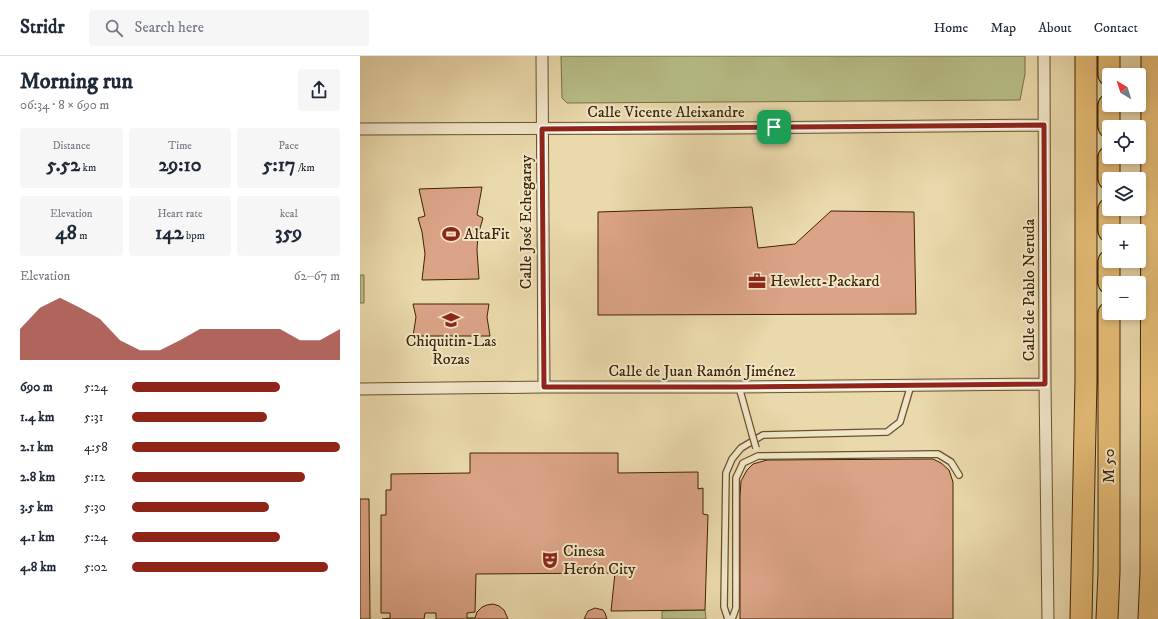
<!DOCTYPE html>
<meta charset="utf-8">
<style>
:root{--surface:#fff;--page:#f6f6f7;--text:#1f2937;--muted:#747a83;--line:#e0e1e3;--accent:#8f2418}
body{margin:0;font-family:"IM FELL DW Pica",serif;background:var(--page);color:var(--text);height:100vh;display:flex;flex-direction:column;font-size:15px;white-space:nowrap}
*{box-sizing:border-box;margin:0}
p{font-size:13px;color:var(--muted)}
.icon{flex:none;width:22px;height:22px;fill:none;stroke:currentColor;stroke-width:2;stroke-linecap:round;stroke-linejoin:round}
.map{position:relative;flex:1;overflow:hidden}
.side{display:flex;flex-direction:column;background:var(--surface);width:360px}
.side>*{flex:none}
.needle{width:26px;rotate:322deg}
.controls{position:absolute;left:742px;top:12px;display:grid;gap:8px}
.controls a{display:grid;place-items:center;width:44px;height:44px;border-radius:4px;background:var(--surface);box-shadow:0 2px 6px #0003;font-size:20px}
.pin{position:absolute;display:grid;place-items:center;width:34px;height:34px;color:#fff;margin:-17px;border-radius:8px;box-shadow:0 2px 6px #0006}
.round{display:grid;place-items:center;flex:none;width:42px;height:42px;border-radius:4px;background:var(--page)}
.head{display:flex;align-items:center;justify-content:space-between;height:68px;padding:0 20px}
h1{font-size:22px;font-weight:700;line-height:30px}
.metrics{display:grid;grid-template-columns:repeat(3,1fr);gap:6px;height:68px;padding:4px 20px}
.metrics div{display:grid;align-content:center;border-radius:4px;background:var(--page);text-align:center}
.metrics b{font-size:20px;font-weight:700}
.metrics small{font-size:11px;font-weight:400}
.metrics p{font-size:11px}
.chart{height:112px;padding:8px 20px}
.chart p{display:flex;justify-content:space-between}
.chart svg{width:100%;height:72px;margin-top:4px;fill:var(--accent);opacity:.7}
ul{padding:0 20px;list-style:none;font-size:13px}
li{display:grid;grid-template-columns:64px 48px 1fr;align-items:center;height:30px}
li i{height:10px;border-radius:5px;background:var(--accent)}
header{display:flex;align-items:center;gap:24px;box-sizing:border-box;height:56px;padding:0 20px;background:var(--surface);border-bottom:1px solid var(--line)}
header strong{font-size:19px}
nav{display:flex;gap:22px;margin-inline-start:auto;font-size:14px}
.search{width:280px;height:36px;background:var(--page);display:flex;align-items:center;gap:10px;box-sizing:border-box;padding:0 14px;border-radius:4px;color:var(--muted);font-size:15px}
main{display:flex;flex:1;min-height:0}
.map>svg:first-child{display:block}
.green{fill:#b8bf89;stroke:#7a7246}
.building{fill:#dca487;stroke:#3d2502}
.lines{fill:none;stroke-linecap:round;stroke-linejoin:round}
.service-casing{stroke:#68522c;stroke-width:8}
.minor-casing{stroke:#68522c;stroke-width:13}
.motorway-casing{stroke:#3d2502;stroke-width:23}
.service{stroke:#f1e6c9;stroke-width:5.5}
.minor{stroke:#f1e6c9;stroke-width:11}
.motorway{stroke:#e5bc76;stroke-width:21}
.service-bridge-casing{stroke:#68522c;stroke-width:8;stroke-linecap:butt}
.service-bridge{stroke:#f1e6c9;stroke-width:5.5}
.route-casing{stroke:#fff;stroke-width:8}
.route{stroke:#8f2418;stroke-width:5}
.labels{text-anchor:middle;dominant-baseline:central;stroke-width:4;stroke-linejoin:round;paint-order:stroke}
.street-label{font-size:16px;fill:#3d2502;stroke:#f1e6c9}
.poi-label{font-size:16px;fill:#3d2502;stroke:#f1e6c9;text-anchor:start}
</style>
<header>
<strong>Stridr</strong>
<div class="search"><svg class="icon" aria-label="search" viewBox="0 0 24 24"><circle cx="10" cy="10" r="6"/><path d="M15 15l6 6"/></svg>Search here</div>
<nav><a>Home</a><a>Map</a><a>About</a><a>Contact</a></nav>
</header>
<main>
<section class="side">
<div class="head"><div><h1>Morning run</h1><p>06:34 · 8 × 690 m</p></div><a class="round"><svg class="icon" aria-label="share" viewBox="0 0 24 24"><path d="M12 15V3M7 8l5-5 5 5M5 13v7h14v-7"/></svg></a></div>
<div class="metrics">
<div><p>Distance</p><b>5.52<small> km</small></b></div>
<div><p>Time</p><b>29:10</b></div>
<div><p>Pace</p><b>5:17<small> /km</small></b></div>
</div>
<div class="metrics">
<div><p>Elevation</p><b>48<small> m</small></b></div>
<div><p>Heart rate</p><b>142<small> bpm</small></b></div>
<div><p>kcal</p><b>359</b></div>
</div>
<div class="chart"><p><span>Elevation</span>62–67 m</p>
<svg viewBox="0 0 160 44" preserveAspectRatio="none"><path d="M0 44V25L10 12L20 6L30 12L40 19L50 32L60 38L70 38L80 32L90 25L100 25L110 25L120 25L130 25L140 32L150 32L160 25V44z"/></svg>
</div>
<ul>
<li><b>690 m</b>5:24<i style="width:71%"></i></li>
<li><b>1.4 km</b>5:31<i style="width:65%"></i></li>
<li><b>2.1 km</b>4:58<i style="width:100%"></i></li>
<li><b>2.8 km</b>5:12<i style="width:83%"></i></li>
<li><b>3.5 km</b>5:30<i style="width:66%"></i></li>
<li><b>4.1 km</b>5:24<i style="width:71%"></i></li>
<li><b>4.8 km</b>5:02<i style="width:94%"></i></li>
</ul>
</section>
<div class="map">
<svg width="798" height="563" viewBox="0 0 798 563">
<rect width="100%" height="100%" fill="#ead9ac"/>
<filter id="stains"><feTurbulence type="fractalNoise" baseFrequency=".005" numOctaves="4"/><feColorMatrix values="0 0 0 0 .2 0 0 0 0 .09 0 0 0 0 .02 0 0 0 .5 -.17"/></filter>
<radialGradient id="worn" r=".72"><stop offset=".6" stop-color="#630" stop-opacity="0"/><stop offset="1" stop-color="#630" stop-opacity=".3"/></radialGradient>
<!-- green -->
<path class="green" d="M201 0H665V18L660 44 207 47 202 42Z
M0 219H4V247H0Z
M345 554 346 563H302V555Z"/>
<!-- building -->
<path class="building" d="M122 131 117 159 123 162 118 179 117 194 119 223 62 224 65 198 62 176 58 162 65 160 59 133Z
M392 151 398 192 435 188 471 155 554 156 556 258 238 259V156Z
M53 248H129L127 261 130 280H53L56 261Z
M110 397H258V417L338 416V433L343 432V458L348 459 345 554 251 555 255 517 116 518 115 556 107 557V562H115L117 556 122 551 127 549 133 548 139 550 144 554 148 563H76V557H65L64 563H22L30 562V557H21V459H26V434H31V418L110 417Z
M573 403 581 407 589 414 593 426V563H380V440L381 425 387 414 393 408 407 404Z
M0 443H9L10 563H0Z
M235 552 243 554 245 557 247 563H224L228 555Z"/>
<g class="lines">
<!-- service casing -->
<g class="service-casing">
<path id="service" d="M379 331 392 378
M368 563 364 551 366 417 372 403 381 392 403 379 527 376 540 366 551 329
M372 563 376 552V422L383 407 398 400 578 398 591 406 599 419"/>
</g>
<!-- minor casing -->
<g class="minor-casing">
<path id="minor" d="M182 0 184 331
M684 0 685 328 688 563
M0 73 369 72 684 69
M0 333 184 331H379L685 328"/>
</g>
<!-- motorway casing -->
<g class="motorway-casing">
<path id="motorway" d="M749 0V19
M749 49V71
M749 101V123
M749 153V175
M749 205V227
M721 563 726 325V0
M747 563 749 516V257
M789 563 791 516 792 0"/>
</g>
<!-- service -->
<use href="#service" class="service"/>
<!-- minor -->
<use href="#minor" class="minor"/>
<!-- motorway -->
<use href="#motorway" class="motorway"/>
<!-- service-bridge casing -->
<g class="service-bridge-casing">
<path id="service-bridge" d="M392 378 396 392"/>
</g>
<!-- service-bridge -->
<use href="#service-bridge" class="service-bridge"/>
</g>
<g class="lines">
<!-- route casing -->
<g class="route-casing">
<path id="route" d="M684 69 685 328 379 331H184L182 73Z"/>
</g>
<!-- route -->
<use href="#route" class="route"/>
</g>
<!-- icons -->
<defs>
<g id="stadium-bare" transform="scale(1.38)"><path d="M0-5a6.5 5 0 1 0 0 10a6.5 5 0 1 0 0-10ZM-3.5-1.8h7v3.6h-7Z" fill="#8f2418" stroke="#f1e6c9" stroke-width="2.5" paint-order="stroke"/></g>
<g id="office-bare" transform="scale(1.38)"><path d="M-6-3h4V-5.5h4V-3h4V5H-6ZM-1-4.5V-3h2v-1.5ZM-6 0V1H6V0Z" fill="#8f2418" stroke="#f1e6c9" stroke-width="2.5" paint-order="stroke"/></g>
<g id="school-bare" transform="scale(1.38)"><path d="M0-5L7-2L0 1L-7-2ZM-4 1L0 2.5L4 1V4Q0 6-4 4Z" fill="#8f2418" stroke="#f1e6c9" stroke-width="2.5" paint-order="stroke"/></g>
<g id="theatre-bare" transform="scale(1.38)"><path d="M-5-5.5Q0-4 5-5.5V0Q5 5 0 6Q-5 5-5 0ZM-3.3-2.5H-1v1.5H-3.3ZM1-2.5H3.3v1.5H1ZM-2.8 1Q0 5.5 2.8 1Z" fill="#8f2418" stroke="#f1e6c9" stroke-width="2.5" paint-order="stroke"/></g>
</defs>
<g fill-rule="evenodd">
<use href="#stadium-bare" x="91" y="178"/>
<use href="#office-bare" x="397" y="225"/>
<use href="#school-bare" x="91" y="264"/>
<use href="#theatre-bare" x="190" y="504"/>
</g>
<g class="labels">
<!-- street labels -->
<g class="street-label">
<text x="306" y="56">Calle Vicente Aleixandre</text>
<text transform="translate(166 166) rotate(-90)">Calle José Echegaray</text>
<text transform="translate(669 234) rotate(-90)">Calle de Pablo Neruda</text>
<text x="342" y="315">Calle de Juan Ramón Jiménez</text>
<text transform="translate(749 410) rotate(-90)">M 50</text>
</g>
<!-- poi labels -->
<g class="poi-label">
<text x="104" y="178">AltaFit</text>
<text x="410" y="225">Hewlett-Packard</text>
<text x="91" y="285" text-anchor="middle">Chiquitin-Las<tspan x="91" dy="18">Rozas</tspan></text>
<text x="203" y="495">Cinesa<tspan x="203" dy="18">Herón City</tspan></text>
</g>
</g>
<rect width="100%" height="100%" filter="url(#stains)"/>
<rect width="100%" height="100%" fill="url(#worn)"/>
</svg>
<div class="controls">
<a><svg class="needle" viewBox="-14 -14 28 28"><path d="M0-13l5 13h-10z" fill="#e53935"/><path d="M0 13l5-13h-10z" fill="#747a83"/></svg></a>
<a><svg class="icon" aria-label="locate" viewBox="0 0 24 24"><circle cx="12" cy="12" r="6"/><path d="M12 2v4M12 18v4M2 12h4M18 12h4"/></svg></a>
<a><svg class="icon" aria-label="layers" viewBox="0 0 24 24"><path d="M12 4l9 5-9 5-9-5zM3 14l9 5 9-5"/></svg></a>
<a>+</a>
<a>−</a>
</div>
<div class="pin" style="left:414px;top:71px;background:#1e9e55"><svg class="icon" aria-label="arrive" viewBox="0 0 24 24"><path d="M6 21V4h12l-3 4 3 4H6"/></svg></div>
</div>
</main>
